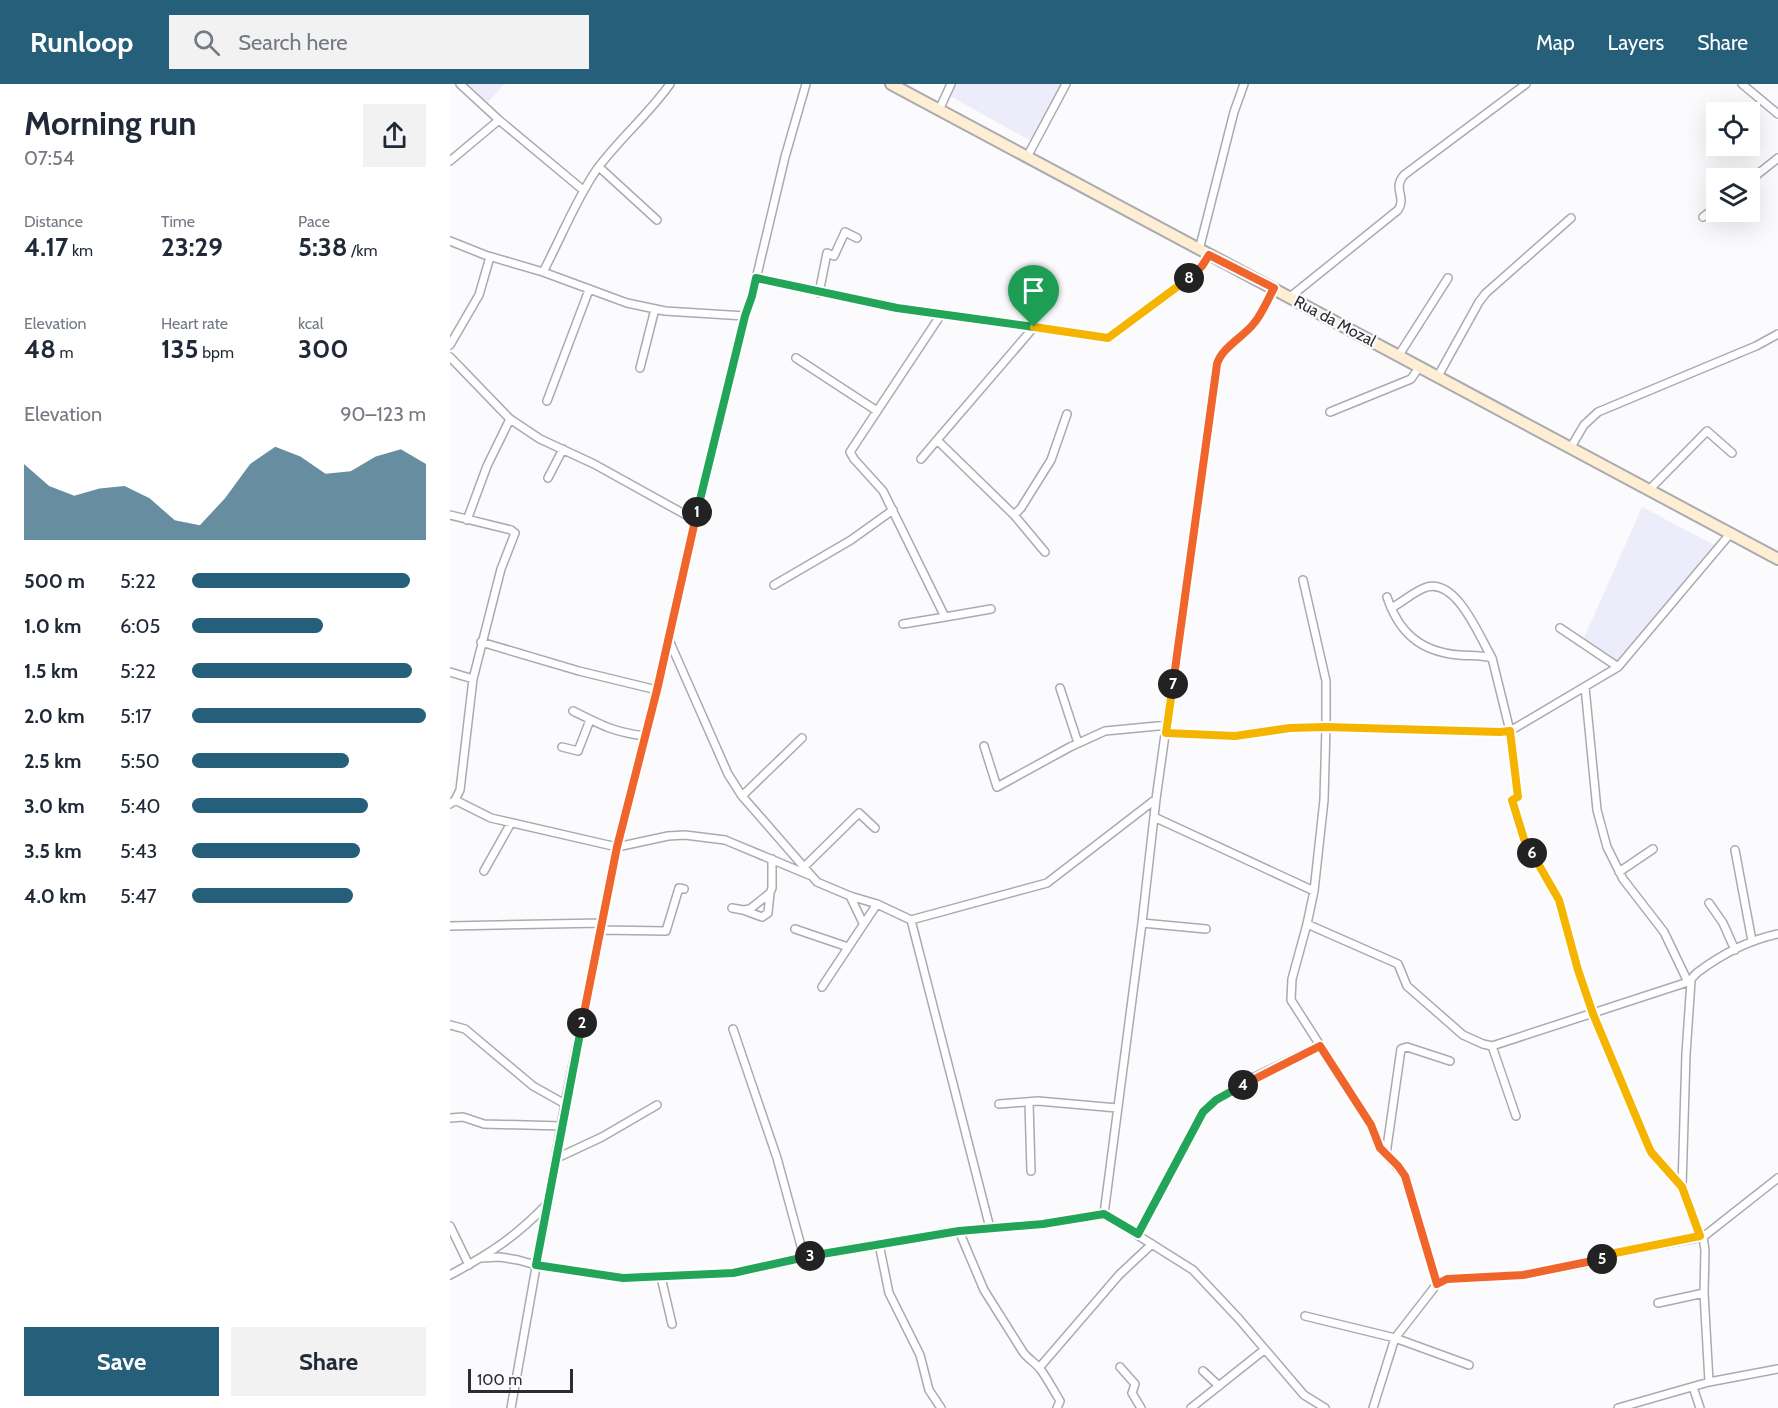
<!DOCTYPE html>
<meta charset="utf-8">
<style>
:root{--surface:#fff;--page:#f2f2f3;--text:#1f2937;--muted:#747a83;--accent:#265f79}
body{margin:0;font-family:Cabin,sans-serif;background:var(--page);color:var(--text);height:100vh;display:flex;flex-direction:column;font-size:22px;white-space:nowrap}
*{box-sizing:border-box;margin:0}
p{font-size:20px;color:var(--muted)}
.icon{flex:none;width:33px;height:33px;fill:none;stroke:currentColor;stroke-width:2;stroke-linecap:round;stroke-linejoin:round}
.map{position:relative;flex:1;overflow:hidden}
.panel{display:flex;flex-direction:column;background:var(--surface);width:450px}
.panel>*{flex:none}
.buttons{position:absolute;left:1256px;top:18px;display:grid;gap:12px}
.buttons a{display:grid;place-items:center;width:54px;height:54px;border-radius:0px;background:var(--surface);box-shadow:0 6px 24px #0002;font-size:30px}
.scale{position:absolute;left:18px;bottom:15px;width:105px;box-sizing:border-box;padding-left:6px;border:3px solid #2d2d30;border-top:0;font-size:16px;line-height:21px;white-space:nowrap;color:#2d2d30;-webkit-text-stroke:4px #fbfbfe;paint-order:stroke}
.pin{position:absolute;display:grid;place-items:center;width:51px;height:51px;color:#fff;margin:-62px -26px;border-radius:50% 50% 50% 0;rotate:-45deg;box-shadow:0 0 6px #0007}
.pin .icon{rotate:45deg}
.km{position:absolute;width:30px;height:30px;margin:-15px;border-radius:50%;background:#222;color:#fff;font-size:16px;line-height:30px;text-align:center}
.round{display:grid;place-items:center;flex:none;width:63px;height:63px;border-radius:0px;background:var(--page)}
.overview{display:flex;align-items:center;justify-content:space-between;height:102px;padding:0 24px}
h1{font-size:33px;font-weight:700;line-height:45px}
.stats{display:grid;grid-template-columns:repeat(3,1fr);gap:9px;height:102px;padding:6px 24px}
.stats div{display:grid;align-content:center}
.stats b{font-size:26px;font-weight:700}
.stats small{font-size:16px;font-weight:400}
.stats p{font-size:16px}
.chart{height:168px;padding:12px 24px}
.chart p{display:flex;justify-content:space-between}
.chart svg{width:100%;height:108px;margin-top:6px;fill:var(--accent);opacity:.7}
.action{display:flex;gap:12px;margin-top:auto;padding:12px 24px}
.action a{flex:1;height:69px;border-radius:0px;background:var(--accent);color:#fff;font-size:24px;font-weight:700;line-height:69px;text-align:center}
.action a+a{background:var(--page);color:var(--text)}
ul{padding:0 24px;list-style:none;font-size:20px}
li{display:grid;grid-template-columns:96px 72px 1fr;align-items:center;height:45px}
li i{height:15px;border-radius:8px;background:var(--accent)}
header{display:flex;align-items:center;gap:36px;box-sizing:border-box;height:84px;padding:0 30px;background:var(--accent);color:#fff}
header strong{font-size:28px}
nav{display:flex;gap:33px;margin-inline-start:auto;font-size:21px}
.search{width:420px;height:54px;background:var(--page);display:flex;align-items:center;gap:15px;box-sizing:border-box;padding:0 21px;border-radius:0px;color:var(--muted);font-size:22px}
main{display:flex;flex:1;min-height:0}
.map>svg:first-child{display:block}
.built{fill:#ececfb}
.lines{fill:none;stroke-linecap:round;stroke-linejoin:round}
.street-casing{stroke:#aaaab1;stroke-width:10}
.secondary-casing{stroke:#aaaab1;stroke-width:14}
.street{stroke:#fff;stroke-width:7}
.secondary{stroke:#feefd4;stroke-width:10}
.split-1-casing{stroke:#fff;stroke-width:12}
.split-2-casing{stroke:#fff;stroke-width:12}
.split-3-casing{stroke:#fff;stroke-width:12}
.split-4-casing{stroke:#fff;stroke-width:12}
.split-5-casing{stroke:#fff;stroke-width:12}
.split-6-casing{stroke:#fff;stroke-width:12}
.split-7-casing{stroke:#fff;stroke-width:12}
.split-8-casing{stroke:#fff;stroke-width:12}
.split-9-casing{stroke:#fff;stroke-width:12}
.split-1{stroke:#22a559;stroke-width:8}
.split-2{stroke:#f0652b;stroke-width:8}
.split-3{stroke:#22a559;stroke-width:8}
.split-4{stroke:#22a559;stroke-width:8}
.split-5{stroke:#f0652b;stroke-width:8}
.split-6{stroke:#f5b400;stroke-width:8}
.split-7{stroke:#f5b400;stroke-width:8}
.split-8{stroke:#f0652b;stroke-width:8}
.split-9{stroke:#f5b400;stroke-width:8}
.labels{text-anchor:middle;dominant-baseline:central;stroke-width:4.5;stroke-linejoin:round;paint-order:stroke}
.street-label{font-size:16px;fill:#2d2d30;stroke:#fbfbfe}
</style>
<header>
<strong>Runloop</strong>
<div class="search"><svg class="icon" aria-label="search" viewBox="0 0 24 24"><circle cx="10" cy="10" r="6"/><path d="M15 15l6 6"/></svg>Search here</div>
<nav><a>Map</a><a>Layers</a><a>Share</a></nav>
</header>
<main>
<section class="panel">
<div class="overview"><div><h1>Morning run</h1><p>07:54</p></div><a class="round"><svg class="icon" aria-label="share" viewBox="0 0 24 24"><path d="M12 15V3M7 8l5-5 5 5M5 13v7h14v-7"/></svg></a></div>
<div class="stats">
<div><p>Distance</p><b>4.17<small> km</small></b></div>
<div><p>Time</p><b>23:29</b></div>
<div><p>Pace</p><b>5:38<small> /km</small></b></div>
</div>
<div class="stats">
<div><p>Elevation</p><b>48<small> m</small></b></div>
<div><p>Heart rate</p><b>135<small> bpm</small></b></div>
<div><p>kcal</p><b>300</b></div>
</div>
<div class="chart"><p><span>Elevation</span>90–123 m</p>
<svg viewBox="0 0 160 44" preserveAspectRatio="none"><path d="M0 44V13L10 22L20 26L30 23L40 22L50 27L60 36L70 38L80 27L90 13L100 6L110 10L120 17L130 16L140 10L150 7L160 13V44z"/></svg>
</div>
<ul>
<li><b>500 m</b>5:22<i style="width:93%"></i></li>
<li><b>1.0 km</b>6:05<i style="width:56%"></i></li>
<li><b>1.5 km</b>5:22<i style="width:94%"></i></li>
<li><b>2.0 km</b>5:17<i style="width:100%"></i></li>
<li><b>2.5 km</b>5:50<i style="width:67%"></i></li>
<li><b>3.0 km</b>5:40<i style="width:75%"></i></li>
<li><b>3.5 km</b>5:43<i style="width:72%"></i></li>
<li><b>4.0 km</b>5:47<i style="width:69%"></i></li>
</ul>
<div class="action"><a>Save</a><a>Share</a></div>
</section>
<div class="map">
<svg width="1328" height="1324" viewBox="0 0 1328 1324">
<rect width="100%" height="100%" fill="#fbfbfe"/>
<!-- built -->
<path class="built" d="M17 0H54L36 21Z
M503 0H611L581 57 498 11Z
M1192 423 1268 463 1172 576 1168 577 1133 556Z"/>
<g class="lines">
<!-- street casing -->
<g class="street-casing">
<path id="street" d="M10 0 49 36 133 106
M1292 0 1328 30
M489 26 501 0
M577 73 616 0
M0 77 49 36
M149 83 207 136
M1299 97 1328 74
M1253 133 1266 123
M0 157 35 171 93 188 177 219 215 227 295 232
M749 166 784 28 794 0
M93 188C111 154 125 117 147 85 169 55 198 31 220 0
M306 194 447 224 658 254 745 191 759 171
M369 209 377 169 384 172 395 148 407 154
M840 213 948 126C957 113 942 105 954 91L1076 0
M584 243 487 356 564 431 595 468
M0 261 29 211 40 173
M949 271 998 194
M0 273 60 335 90 355 144 380 245 436
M346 274 427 327
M190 284 205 225
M988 292 1029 218 1036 209 1121 134
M97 317 139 206
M880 328 961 295 970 282
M1121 363 1134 341 1148 328 1306 262 1328 250
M471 375 487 356
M98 394 113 365
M1199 406 1257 347 1282 369
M0 431 61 446 65 449 51 485 23 595 10 706 5 716 0 720
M564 431 571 424 601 376 617 330
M17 436 37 382 60 335
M853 496 876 597V643L874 716 864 807 857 840 842 895 841 916 921 1041 930 1064 955 1092 987 1200
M324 501 401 456 443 426
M937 513C949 549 971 568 1009 571 1020 572 1031 571 1042 574L1060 647 1068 713 1062 716 1074 755 1109 816 1128 886 1143 930 1197 1059 1201 1068 1232 1103 1250 1152
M941 524C953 518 964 507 977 503 1007 495 1029 552 1042 574
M495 533 541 525
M453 540 495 533 433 407 404 375 400 368 492 229
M1110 544 1168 583
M218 554 278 690 292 712 367 798 400 812 427 820 461 836 597 799 706 715
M31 558 129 587 207 606
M0 588 23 595
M1135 603 1147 726 1157 763 1173 795 1214 848 1238 898
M610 604 628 659
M123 627C151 641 163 648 195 652
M716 649 785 652 839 644 876 643 1051 648 1060 647 1168 583 1280 450
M534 662 547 703 620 663 655 647 718 641
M112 663 128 667 140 636
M292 712 352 654
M5 716 41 734 167 763 218 752 235 751 275 756 359 791
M704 733 864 807
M1285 766 1302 857
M354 783 409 729 425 744
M34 787 61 739
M1169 788 1203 765
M400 812 413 839
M1259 819 1273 839 1285 866
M282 824 293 826 300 825 320 809 322 804V775
M293 826 312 833 318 829 320 809
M461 836 540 1144
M692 839 756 845
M857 840 948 880 957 902 1013 951 1033 960 1042 962 1238 898C1242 895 1243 892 1248 888 1271 871 1299 856 1328 850
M0 842 152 839
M345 845 398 863
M151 846 216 847 229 804 234 805
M372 903 427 820
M0 941 15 945 83 1002 115 1020
M283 945 327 1074 354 1173
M1042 962 1066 1032
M579 1018 581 1087
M549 1020 588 1017 667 1024
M0 1034 13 1033 34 1040 112 1042
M936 1070 951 965 957 963 1000 977
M107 1074 152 1053 207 1021
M1232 1103 1236 970 1241 897
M654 1130 692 839 706 715 767 280C772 263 794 252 805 238 813 228 818 215 824 204
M0 1142 19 1181
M509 1147 534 1206 573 1268C578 1275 586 1279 591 1286 598 1296 604 1307 610 1317L607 1324
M688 1150 753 1028C778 1001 836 979 870 962
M1253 1153 1255 1166 1254 1209 1259 1298
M429 1160 439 1209 470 1271 479 1306 491 1324
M31 1174 50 1173 68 1176 86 1181 173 1194 283 1189 354 1173 509 1147 593 1140 654 1130 743 1186 789 1235 854 1311 875 1324
M0 1191C41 1169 67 1152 99 1118
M211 1193 222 1240
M1208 1219 1254 1209
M855 1232 945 1254 1019 1281
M670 1283 685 1300 682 1309 691 1324
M589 1284 669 1191 702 1160
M753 1287 769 1302
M1243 1303 1250 1324
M61 1324 115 1020 167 763 207 606 245 436 295 232 302 212 335 73 356 0
M741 1324 814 1266
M923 1324 945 1254 987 1200 997 1195 1073 1191 1149 1177 1165 1169 1253 1153 1328 1094
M1168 1324 1259 1298 1328 1285"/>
</g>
<!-- secondary casing -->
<g class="secondary-casing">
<path id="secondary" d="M441 0 1328 475"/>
</g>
<!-- street -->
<use href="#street" class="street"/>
<!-- secondary -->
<use href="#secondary" class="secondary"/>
</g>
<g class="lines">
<!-- split-1 casing -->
<g class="split-1-casing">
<path id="split-1" d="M247 428 295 232 302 212 306 194 447 224 584 243"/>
</g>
<!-- split-2 casing -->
<g class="split-2-casing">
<path id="split-2" d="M132 939 167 763 207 606 247 428"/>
</g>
<!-- split-3 casing -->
<g class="split-3-casing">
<path id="split-3" d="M132 939 86 1181 173 1194 283 1189 360 1172"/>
</g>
<!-- split-4 casing -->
<g class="split-4-casing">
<path id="split-4" d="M360 1172 509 1147 593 1140 654 1130 688 1150 753 1028 766 1016 793 1001"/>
</g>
<!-- split-5 casing -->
<g class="split-5-casing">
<path id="split-5" d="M793 1001 870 962 921 1041 930 1064 948 1082 955 1092 987 1200 997 1195 1073 1191 1152 1175"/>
</g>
<!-- split-6 casing -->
<g class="split-6-casing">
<path id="split-6" d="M1082 769 1109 816 1128 886 1143 930 1197 1059 1201 1068 1232 1103 1250 1152 1165 1169 1152 1175"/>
</g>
<!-- split-7 casing -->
<g class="split-7-casing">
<path id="split-7" d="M723 600 716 649 785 652 840 644 876 643 1050 648 1060 647 1068 713 1062 716 1074 755 1082 769"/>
</g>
<!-- split-8 casing -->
<g class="split-8-casing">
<path id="split-8" d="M723 600 767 280C772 263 794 253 805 238 813 228 818 215 824 204L759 171 752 182 739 194"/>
</g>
<!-- split-9 casing -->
<g class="split-9-casing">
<path id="split-9" d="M584 243 658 254 739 194"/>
</g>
<!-- split-1 -->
<use href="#split-1" class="split-1"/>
<!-- split-2 -->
<use href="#split-2" class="split-2"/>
<!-- split-3 -->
<use href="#split-3" class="split-3"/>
<!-- split-4 -->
<use href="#split-4" class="split-4"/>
<!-- split-5 -->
<use href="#split-5" class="split-5"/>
<!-- split-6 -->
<use href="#split-6" class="split-6"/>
<!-- split-7 -->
<use href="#split-7" class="split-7"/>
<!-- split-8 -->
<use href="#split-8" class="split-8"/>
<!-- split-9 -->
<use href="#split-9" class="split-9"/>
</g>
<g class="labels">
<!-- street labels -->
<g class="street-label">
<text transform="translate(885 237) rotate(28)">Rua da Mozal</text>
</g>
</g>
</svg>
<div class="buttons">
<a><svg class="icon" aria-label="locate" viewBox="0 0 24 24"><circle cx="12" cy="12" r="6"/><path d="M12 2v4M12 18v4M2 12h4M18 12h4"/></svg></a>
<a><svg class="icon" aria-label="layers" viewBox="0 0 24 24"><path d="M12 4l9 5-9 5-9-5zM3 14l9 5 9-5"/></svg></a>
</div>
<div class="scale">100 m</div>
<div class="pin" style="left:584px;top:243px;background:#1e9e55"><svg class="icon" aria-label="arrive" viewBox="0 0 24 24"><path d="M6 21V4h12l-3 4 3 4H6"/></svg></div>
<b class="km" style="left:247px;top:428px">1</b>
<b class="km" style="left:132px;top:939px">2</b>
<b class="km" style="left:360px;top:1172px">3</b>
<b class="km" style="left:793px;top:1001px">4</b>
<b class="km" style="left:1152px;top:1175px">5</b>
<b class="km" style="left:1082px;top:769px">6</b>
<b class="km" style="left:723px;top:600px">7</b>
<b class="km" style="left:739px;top:194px">8</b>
</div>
</main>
